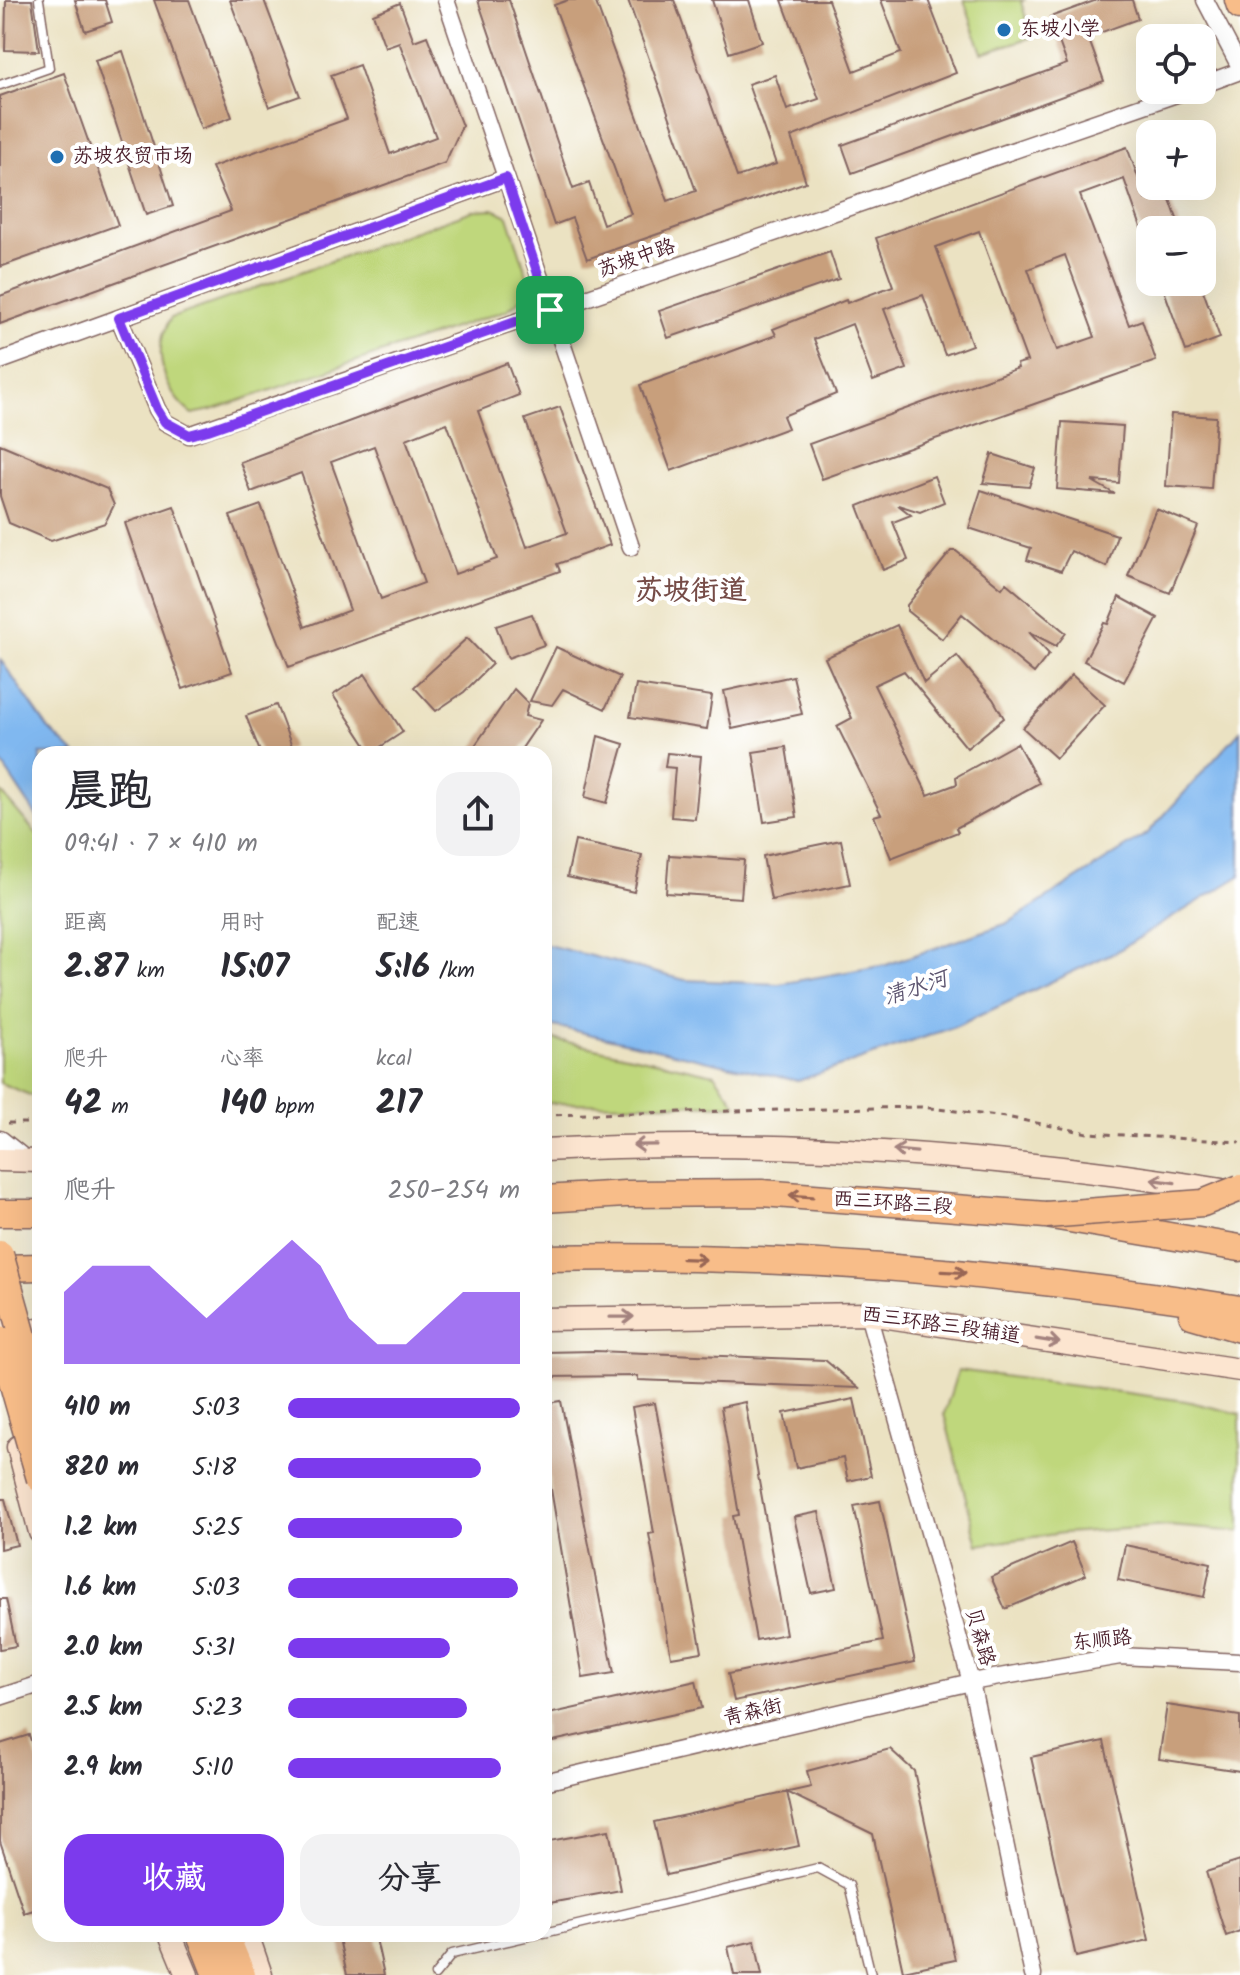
<!DOCTYPE html>
<html lang="zh">
<meta charset="utf-8">
<style>
:root{--surface:#fff;--page:#f2f2f3;--text:#2b2b33;--muted:#7c7c81;--accent:#7c3aed}
body{margin:0;font-family:Kalam,"LXGW WenKai TC",sans-serif;background:var(--page);color:var(--text);height:100vh;display:flex;flex-direction:column;font-size:30px;white-space:nowrap}
*{box-sizing:border-box;margin:0}
p{font-size:26px;color:var(--muted)}
.icon{flex:none;width:44px;height:44px;fill:none;stroke:currentColor;stroke-width:2;stroke-linecap:round;stroke-linejoin:round}
.map{position:relative;flex:1;overflow:hidden}
.side{position:absolute;left:32px;top:746px;width:520px;height:1196px;display:flex;flex-direction:column;background:var(--surface);border-radius:24px;box-shadow:0 8px 32px #0002}
.side>*{flex:none}
.tools{position:absolute;left:1136px;top:24px;display:grid;gap:16px}
.tools a{display:grid;place-items:center;width:80px;height:80px;border-radius:16px;background:var(--surface);box-shadow:0 8px 32px #0002;font-size:40px}
.pin{position:absolute;display:grid;place-items:center;width:68px;height:68px;color:#fff;margin:-34px;border-radius:16px;box-shadow:0 4px 12px #0006}
.round{display:grid;place-items:center;flex:none;width:84px;height:84px;border-radius:24px;background:var(--page)}
.head{display:flex;align-items:center;justify-content:space-between;height:136px;padding:0 32px}
h1{font-size:44px;font-weight:700;line-height:60px}
.figures{display:grid;grid-template-columns:repeat(3,1fr);gap:12px;height:136px;padding:8px 32px}
.figures div{display:grid;align-content:center}
.figures b{font-size:34px;font-weight:700}
.figures small{font-size:22px;font-weight:400}
.figures p{font-size:22px}
.chart{height:224px;padding:16px 32px}
.chart p{display:flex;justify-content:space-between}
.chart svg{width:100%;height:144px;margin-top:8px;fill:var(--accent);opacity:.7}
.action{display:flex;gap:16px;margin-top:auto;padding:16px 32px}
.action a{flex:1;height:92px;border-radius:24px;background:var(--accent);color:#fff;font-size:32px;font-weight:700;line-height:92px;text-align:center}
.action a+a{background:var(--page);color:var(--text)}
ul{padding:0 32px;list-style:none;font-size:26px}
li{display:grid;grid-template-columns:128px 96px 1fr;align-items:center;height:60px}
li i{height:20px;border-radius:10px;background:var(--accent)}
.map>svg:first-child{display:block}
.green{fill:#bfd77b;stroke:#847b53;stroke-width:2}
.water{fill:#80b8f0;stroke:#656c8e;stroke-width:2}
.building{fill:#c89f7c;fill-rule:evenodd}
.lines{fill:none;stroke-linecap:round;stroke-linejoin:round}
.service-casing{stroke:#826360;stroke-width:11}
.minor-casing{stroke:#826360;stroke-width:19}
.tertiary-casing{stroke:#826360;stroke-width:23}
.secondary-casing{stroke:#826360;stroke-width:25}
.primary-casing{stroke:#826360;stroke-width:29}
.trunk-casing{stroke:#826360;stroke-width:29}
.path{stroke:#826360;stroke-width:3;stroke-dasharray:6 6;stroke-linecap:butt}
.service{stroke:#fff;stroke-width:8}
.minor{stroke:#fff;stroke-width:16}
.tertiary{stroke:#fff;stroke-width:20}
.secondary{stroke:#fce5d0;stroke-width:22}
.primary{stroke:#f8bd89;stroke-width:26}
.trunk{stroke:#f8bd89;stroke-width:26}
.primary-bridge-casing{stroke:#826360;stroke-width:29;stroke-linecap:butt}
.trunk-bridge-casing{stroke:#826360;stroke-width:29;stroke-linecap:butt}
.primary-bridge{stroke:#f8bd89;stroke-width:26}
.trunk-bridge{stroke:#f8bd89;stroke-width:26}
.oneway{stroke:#a3827e}
.oneway2{stroke:#986655}
.route-casing{stroke:#fff;stroke-width:16}
.route{stroke:#7c3aed;stroke-width:10}
.poi-dot{fill:#1f6fb2;stroke:#fff;stroke-width:3}
.labels{text-anchor:middle;dominant-baseline:central;stroke-width:8;stroke-linejoin:round;paint-order:stroke}
.poi-label{font-size:20px;fill:#4a1f2b;stroke:#fff;text-anchor:start}
.street-label{font-size:20px;fill:#4a1f2b;stroke:#fff}
.water-label{font-size:22px;font-style:italic;fill:#5d5570;stroke:#fff}
.district-label{font-size:28px;font-weight:bold;fill:#764c47;stroke:#fff}
</style>
<div class="map">
<svg width="1240" height="1975" viewBox="0 0 1240 1975">
<rect width="100%" height="100%" fill="#fff"/>
<filter id="ink" filterUnits="userSpaceOnUse"><feTurbulence type="fractalNoise" baseFrequency=".0125" numOctaves="2"/><feDisplacementMap in="SourceGraphic" scale="16" xChannelSelector="R" yChannelSelector="G"/><feConvolveMatrix kernelMatrix="1 2 1 2 8 2 1 2 1" color-interpolation-filters="sRGB"/></filter>
<filter id="wash" filterUnits="userSpaceOnUse"><feTurbulence type="fractalNoise" baseFrequency=".006" numOctaves="4" result="noise"/><feDisplacementMap in="SourceGraphic" scale="32" xChannelSelector="R" yChannelSelector="G"/><feGaussianBlur stdDeviation="1.8" result="paint"/><feColorMatrix in="noise" values="0 0 0 0 0 0 0 0 0 0 0 0 0 0 0 0 0 1.4 0 .05"/><feComposite in="paint" operator="in"/></filter>
<g filter="url(#wash)">
<rect width="100%" height="100%" fill="#ebe2c2"/>
<!-- green -->
<path class="green" d="M964 0H1024L1021 2 1032 37 982 53Z
M493 209 508 216 530 284 526 295 507 310 212 410 192 414C164 393 150 349 171 318L475 210Z
M0 791 40 838V1099L0 1083Z
M544 1037 714 1074 737 1105 544 1103Z
M958 1370 1186 1401 1240 1414V1532L1169 1526 1063 1533 978 1545 944 1414Z"/>
<!-- water -->
<path class="water" d="M0 659 48 728 75 754H40V821L0 761Z
M1240 731V876L1119 950 957 1026 798 1081 544 1024V944L685 980 779 984 886 965 1008 923 1148 833Z"/>
<g id="blocks">
<!-- building -->
<path class="building" d="M6 0H32L39 51 5 50Z
M75 0H105L112 22 85 31Z
M154 0H189L232 117 201 129Z
M230 0H264L300 96 269 107Z
M478 0H509L573 189 589 183 603 224 631 214 554 5 568 0H595L668 201 696 191 628 0H674L737 177 776 164 748 84 775 75 787 110 819 99 782 0H828L854 71 901 53 881 0H928L956 73 791 137 806 182 587 259 572 218 554 225Z
M712 0H749L762 42 729 53Z
M1097 0H1132L1138 19 1088 37 1104 81 852 173 842 145 1067 64 1050 17Z
M400 3 414 41 427 36 462 126 445 163 0 324V296L231 211 212 167 347 119 331 75 359 65 390 154 436 137 399 42 385 47 373 14Z
M123 51 173 206 146 215 95 60Z
M64 73 118 225 0 267V96Z
M1127 147 1146 199 1167 191 1181 230H1142L1124 179 1080 195 1129 325 1142 320 1156 361 822 479 809 444 1018 368 1017 364 1027 361 979 231 936 247 972 345 945 355 923 295 884 309 907 369 873 381 852 324 814 339 836 394 783 416 788 428 671 471 640 385 776 335 773 329 846 300 847 303 893 286 876 238ZM1065 255 1095 337 1057 350 1028 269Z
M830 252 839 279 668 338 659 311Z
M1161 282H1200L1220 338 1186 351Z
M507 363 519 395 478 411 527 547 567 533 525 419 560 407 610 545 557 564 560 571 289 667 230 516 261 505 305 627 350 610 301 473 251 492 240 462ZM447 423 497 559 455 574 406 439ZM374 446 424 583 381 599 331 462Z
M1171 414 1216 417 1211 489 1166 486Z
M1062 422 1123 426 1119 483 1092 481 1115 494 1057 489Z
M0 444 107 489 114 505 105 523 51 541 9 523 0 496Z
M992 454 1035 468 1029 487 983 483Z
M934 476 944 502 920 512 898 505 911 515 893 522 908 560 883 570 858 506Z
M981 490 1117 535 1107 567 1071 551 1061 571 1027 560 1031 548 969 528Z
M174 506 232 672 183 689 125 523Z
M1156 509 1198 526 1170 593 1128 576Z
M951 551H956L1002 588 1006 583 1066 633 1056 646 1029 632 1049 654 1034 673 962 614 942 639 907 611V605Z
M1119 597 1158 618 1124 682 1084 661 1104 623 1108 624Z
M532 614 544 645 508 658 496 626Z
M897 625 924 683 957 656 993 699 1004 718 967 748 904 671 874 685 928 795 957 784 956 777 1017 743 1039 783 956 828 958 832 891 858 874 816 881 814 837 726 852 718 825 658Z
M467 638 492 664 464 692 436 711 414 687Z
M556 647 620 677 605 709 563 689 552 705 530 701Z
M365 674 403 732 371 753 333 695Z
M1072 675 1105 705 1056 758 1023 728Z
M793 676 802 714 732 729 724 691Z
M636 685 712 696 707 729 630 717Z
M514 689 528 703 525 716 541 720 518 754H484L474 747Z
M276 705 292 747 275 754H261L246 716Z
M598 736 624 744 607 803 585 797Z
M786 747 797 817 764 822 753 752Z
M667 753 701 756 695 819 671 817 675 768 665 767Z
M841 840 850 884 771 900 763 856Z
M575 841 642 855 634 892 567 877Z
M669 855 744 860 741 898 666 893Z
M595 1351 825 1360 858 1388 638 1380V1376L544 1377V1352Z
M854 1399 871 1476 848 1481 843 1458 796 1468 784 1413Z
M561 1401 614 1673 583 1678 544 1448V1404Z
M745 1402 786 1634 756 1640 733 1516 739 1515 721 1407Z
M655 1403 702 1652 671 1657 649 1534 654 1533 632 1407Z
M0 1499H5L17 1545 0 1549Z
M880 1501 915 1662 734 1701 728 1674 883 1641 854 1506Z
M819 1512 836 1588 811 1593 794 1517Z
M1072 1542 1086 1575 1005 1609 991 1577Z
M1125 1545 1211 1563 1204 1597 1118 1580Z
M0 1599H6L16 1646 0 1649Z
M696 1681 702 1708 544 1743V1715Z
M1167 1705 1240 1716V1771L1159 1759Z
M29 1735 40 1768V1908L24 1913 0 1841V1744Z
M1104 1741 1149 1940 1076 1957 1031 1757Z
M890 1749 914 1771 955 1960 903 1971 873 1834 787 1792 799 1846 666 1875 654 1822 811 1787 807 1771Z
M609 1830 621 1890 544 1904V1842Z
M1240 1861V1931L1226 1936 1206 1872Z
M338 1934H375L384 1975H347Z
M755 1941 762 1975H734L728 1947Z"/>
</g>
</g>
<g filter="url(#ink)">
<use href="#blocks" fill-opacity="0" stroke="#826360" stroke-width="2"/>
<g class="lines">
<!-- service casing -->
<g class="service-casing">
<path id="service" d="M0 85 49 68 39 0
M544 1933 818 1868 849 1885 871 1975
M435 1975 452 1954 538 1934"/>
</g>
<!-- minor casing -->
<g class="minor-casing">
<path id="minor" d="M446 0 631 547
M1205 0 1240 67
M1202 85 1240 71
M119 318 157 409 165 422 189 435 1188 90
M0 361 506 178
M868 1314 971 1682 1033 1975
M0 1697 40 1684
M544 1782 971 1682 1120 1656 1240 1662"/>
</g>
<!-- tertiary casing -->
<g class="tertiary-casing">
<path id="tertiary" d="M0 1141 25 1161"/>
</g>
<!-- secondary casing -->
<g class="secondary-casing">
<path id="secondary" d="M544 1150C776 1137 1005 1155 1235 1192
M0 1160 40 1161
M544 1319 868 1314 1240 1370
M5 1331 40 1330
M18 1447 40 1532
M170 1934 187 1975
M247 1934 261 1975"/>
</g>
<!-- primary casing -->
<g class="primary-casing">
<path id="primary" d="M1238 0 1240 6
M200 1934 216 1975
M225 1934 242 1975"/>
</g>
<!-- trunk casing -->
<g class="trunk-casing">
<path id="trunk" d="M544 1199 625 1194 762 1193 1046 1215 1240 1248
M0 1213H40
M544 1258C777 1253 1010 1272 1240 1309
M0 1268 40 1267
M1192 1315 1240 1329"/>
</g>
<!-- path -->
<path class="path" d="M1200 30 1202 47
M544 1115 921 1107 1006 1117 1088 1133 1240 1142
M8 1123H40"/>
<!-- service -->
<use href="#service" class="service"/>
<!-- minor -->
<use href="#minor" class="minor"/>
<!-- tertiary -->
<use href="#tertiary" class="tertiary"/>
<!-- secondary -->
<use href="#secondary" class="secondary"/>
<!-- primary -->
<use href="#primary" class="primary"/>
<!-- trunk -->
<use href="#trunk" class="trunk"/>
<!-- primary-bridge casing -->
<g class="primary-bridge-casing">
<path id="primary-bridge" d="M0 1254 40 1397
M0 1339 40 1479"/>
</g>
<!-- trunk-bridge casing -->
<g class="trunk-bridge-casing">
<path id="trunk-bridge" d="M1046 1215 1203 1203 1240 1188"/>
</g>
<!-- primary-bridge -->
<use href="#primary-bridge" class="primary-bridge"/>
<!-- trunk-bridge -->
<use href="#trunk-bridge" class="trunk-bridge"/>
</g>
<!-- one-way arrows -->
<defs><path id="oneway-shaft" d="M-6 0H5M1.5-3L5.5 0L1.5 3" fill="none" stroke-width="1.6" stroke-linecap="round" stroke-linejoin="round" transform="scale(2)"/></defs>
<g class="oneway">
<use href="#oneway-shaft" transform="translate(645 1145) rotate(179)"/>
<use href="#oneway-shaft" transform="translate(905 1151) rotate(-175)"/>
<use href="#oneway-shaft" transform="translate(1163 1181) rotate(-172)"/>
<use href="#oneway-shaft" transform="translate(622 1317) rotate(-1)"/>
<use href="#oneway-shaft" transform="translate(1048 1341) rotate(9)"/>
</g>
<g class="oneway2">
<use href="#oneway-shaft" transform="translate(801 1196) rotate(-176)"/>
<use href="#oneway-shaft" transform="translate(694 1259) rotate(2)"/>
<use href="#oneway-shaft" transform="translate(954 1272) rotate(3)"/>
</g>
</g>
<g class="lines" filter="url(#ink)">
<!-- route casing -->
<g class="route-casing">
<path id="route" d="M506 178 550 310 208 430 189 435 165 422 157 409 119 318Z"/>
</g>
<!-- route -->
<use href="#route" class="route"/>
</g>
<!-- markers -->
<g class="poi-dot">
<circle cx="1004" cy="30" r="8"/>
<circle cx="57" cy="157" r="8"/>
</g>
<g class="labels">
<!-- poi labels -->
<g class="poi-label">
<text x="1020" y="30">东坡小学</text>
<text x="73" y="157">苏坡农贸市场</text>
</g>
<!-- street labels -->
<g class="street-label">
<text transform="translate(637 259) rotate(-19)">苏坡中路</text>
<text transform="translate(893 1204) rotate(4)">西三环路三段</text>
<text transform="translate(941 1326) rotate(8)">西三环路三段辅道</text>
<text transform="translate(979 1637) rotate(74)">贝森路</text>
<text transform="translate(1102 1641) rotate(-6)">东顺路</text>
<text transform="translate(753 1713) rotate(-13)">青森街</text>
</g>
<!-- water labels -->
<g class="water-label">
<text transform="translate(916 989) rotate(-18)">清水河</text>
</g>
<!-- district labels -->
<g class="district-label">
<text x="691" y="591">苏坡街道</text>
</g>
</g>
</svg>
<div class="tools">
<a><svg class="icon" aria-label="locate" viewBox="0 0 24 24"><circle cx="12" cy="12" r="6"/><path d="M12 2v4M12 18v4M2 12h4M18 12h4"/></svg></a>
<a>+</a>
<a>−</a>
</div>
<div class="pin" style="left:550px;top:310px;background:#1e9e55"><svg class="icon" aria-label="arrive" viewBox="0 0 24 24"><path d="M6 21V4h12l-3 4 3 4H6"/></svg></div>
<section class="side">
<div class="head"><div><h1>晨跑</h1><p>09:41 · 7 × 410 m</p></div><a class="round"><svg class="icon" aria-label="share" viewBox="0 0 24 24"><path d="M12 15V3M7 8l5-5 5 5M5 13v7h14v-7"/></svg></a></div>
<div class="figures">
<div><p>距离</p><b>2.87<small> km</small></b></div>
<div><p>用时</p><b>15:07</b></div>
<div><p>配速</p><b>5:16<small> /km</small></b></div>
</div>
<div class="figures">
<div><p>爬升</p><b>42<small> m</small></b></div>
<div><p>心率</p><b>140<small> bpm</small></b></div>
<div><p>kcal</p><b>217</b></div>
</div>
<div class="chart"><p><span>爬升</span>250–254 m</p>
<svg viewBox="0 0 160 44" preserveAspectRatio="none"><path d="M0 44V22L10 14L20 14L30 14L40 22L50 30L60 22L70 14L80 6L90 14L100 30L110 38L120 38L130 30L140 22L150 22L160 22V44z"/></svg>
</div>
<ul>
<li><b>410 m</b>5:03<i style="width:100%"></i></li>
<li><b>820 m</b>5:18<i style="width:83%"></i></li>
<li><b>1.2 km</b>5:25<i style="width:75%"></i></li>
<li><b>1.6 km</b>5:03<i style="width:99%"></i></li>
<li><b>2.0 km</b>5:31<i style="width:70%"></i></li>
<li><b>2.5 km</b>5:23<i style="width:77%"></i></li>
<li><b>2.9 km</b>5:10<i style="width:92%"></i></li>
</ul>
<div class="action"><a>收藏</a><a>分享</a></div>
</section>
</div>
